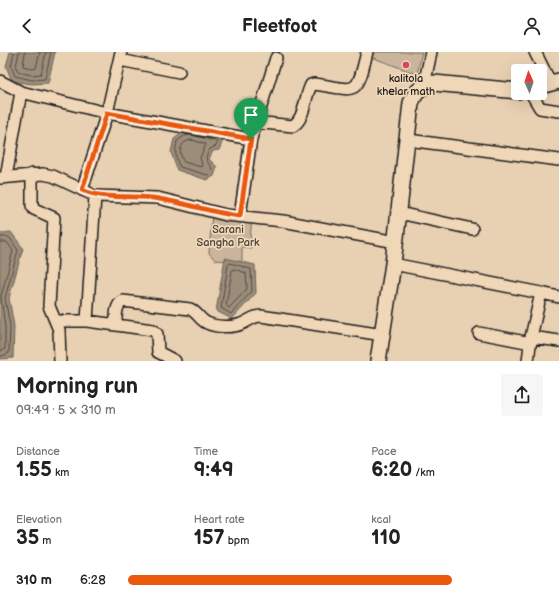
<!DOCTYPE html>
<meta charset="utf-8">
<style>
:root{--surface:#fff;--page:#f6f6f6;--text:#222;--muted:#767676;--accent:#ea580c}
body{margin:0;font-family:"Balsamiq Sans",sans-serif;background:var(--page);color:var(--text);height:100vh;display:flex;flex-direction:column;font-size:15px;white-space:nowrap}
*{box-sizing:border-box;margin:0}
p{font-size:13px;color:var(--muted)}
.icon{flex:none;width:22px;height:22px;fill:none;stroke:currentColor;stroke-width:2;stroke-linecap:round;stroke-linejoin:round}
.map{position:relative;height:309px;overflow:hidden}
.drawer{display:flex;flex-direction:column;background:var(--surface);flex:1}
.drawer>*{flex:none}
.needle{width:26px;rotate:357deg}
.controls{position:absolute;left:511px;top:12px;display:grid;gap:8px}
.controls a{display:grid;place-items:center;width:36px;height:36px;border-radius:4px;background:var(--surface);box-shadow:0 4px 16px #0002;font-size:20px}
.pin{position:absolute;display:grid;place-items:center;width:34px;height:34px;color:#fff;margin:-41px -17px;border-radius:50% 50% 50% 0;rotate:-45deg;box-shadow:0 0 4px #0007}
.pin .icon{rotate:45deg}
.round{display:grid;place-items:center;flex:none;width:42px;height:42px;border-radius:4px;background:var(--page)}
.head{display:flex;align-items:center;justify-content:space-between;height:68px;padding:0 16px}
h1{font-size:22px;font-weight:800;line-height:30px}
.stats{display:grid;grid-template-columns:repeat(3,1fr);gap:6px;height:68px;padding:4px 16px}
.stats div{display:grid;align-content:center}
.stats b{font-size:20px;font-weight:800}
.stats small{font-size:11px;font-weight:400}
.stats p{font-size:11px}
ul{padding:0 16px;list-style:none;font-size:13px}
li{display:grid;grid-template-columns:64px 48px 1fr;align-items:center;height:30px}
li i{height:10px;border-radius:5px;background:var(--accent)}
header{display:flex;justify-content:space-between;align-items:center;height:52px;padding:0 16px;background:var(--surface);font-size:18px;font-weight:800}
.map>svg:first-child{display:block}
.green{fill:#cab59c;stroke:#73685c}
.water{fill:#9c8d7a;stroke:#696054}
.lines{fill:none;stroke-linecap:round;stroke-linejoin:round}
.shore{stroke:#4f4942;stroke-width:1}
.street-casing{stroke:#1c1c1c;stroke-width:14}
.secondary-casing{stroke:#1c1c1c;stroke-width:18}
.street{stroke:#f0d7b8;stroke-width:11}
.secondary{stroke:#f0d7b8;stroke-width:15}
.route-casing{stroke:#fff;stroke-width:8}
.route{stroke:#ea580c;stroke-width:5}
.poi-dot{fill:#d1495b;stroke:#f0d7b8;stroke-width:1.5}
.labels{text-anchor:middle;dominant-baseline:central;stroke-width:3.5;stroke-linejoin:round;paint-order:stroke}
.poi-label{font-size:11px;fill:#1c1c1c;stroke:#f0d7b8}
.park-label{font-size:11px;fill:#48423c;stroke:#f0d7b8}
</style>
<header><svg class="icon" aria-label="back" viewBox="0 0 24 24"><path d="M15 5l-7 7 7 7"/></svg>Fleetfoot<svg class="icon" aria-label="person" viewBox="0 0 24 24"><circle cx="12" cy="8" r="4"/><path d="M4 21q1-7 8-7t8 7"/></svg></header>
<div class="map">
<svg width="559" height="309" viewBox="0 0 559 309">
<rect width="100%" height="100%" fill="#e8d0b2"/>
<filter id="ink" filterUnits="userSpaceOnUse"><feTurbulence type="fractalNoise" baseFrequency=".025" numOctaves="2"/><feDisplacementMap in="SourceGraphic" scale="8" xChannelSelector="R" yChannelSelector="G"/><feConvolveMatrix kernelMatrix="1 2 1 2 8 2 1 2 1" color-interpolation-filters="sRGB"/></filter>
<g filter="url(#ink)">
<!-- green -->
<path class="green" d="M373 0H422L417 22 371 5Z
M212 162 252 168 250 185 254 189 251 196 242 195V210L215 208 209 201Z"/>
<!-- water -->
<path class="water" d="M10 0H55L48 31 32 32 12 29 6 14Z
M183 80 215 84 223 88 219 98 213 99 209 107 217 115 214 124 207 128 177 118 171 100 174 87Z
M11 180 23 196 9 246 14 274 13 306 0 307V181Z
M225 206 255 213 256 241 232 267 216 259Z"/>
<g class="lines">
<!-- shore -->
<path class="shore" d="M14 0 11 14 15 24 32 28 45 27 51 0
M19 0 16 14 18 20 32 23 41 22 46 0
M25 0 23 14 33 17 36 16 40 0
M192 83 218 90 216 94 210 97C204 107 206 108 212 116L211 121 207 123 180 115C175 106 175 99 177 89L184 84Z
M192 88 206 92 200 106 202 113 201 115 184 110C178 101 179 89 192 88Z
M0 185H9L18 198 5 246 10 274 9 301 0 305
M0 190H7L13 199 1 245 5 275V297L0 299
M230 211 251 217 252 239 231 262 221 256 228 213Z
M234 217 246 221 247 237 229 256 226 253 232 219Z"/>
<!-- street casing -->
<g class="street-casing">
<path id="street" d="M535 0 550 30
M120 8 179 20
M0 29 21 40 107 61 251 87 240 164
M424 34 431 0
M531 41 540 56 559 59
M255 70 293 74C305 66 304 47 311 33L314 32C358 38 356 46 367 0
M251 87 276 6
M408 88 559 108
M32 122V154L34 157 54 166 49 254 59 278 60 309
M6 125 21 40
M0 126 43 122 53 124 89 141
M82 138 107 61 121 0
M399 161 472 177
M393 212 541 241
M56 269H87
M116 272C116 264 115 253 123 249L190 257C197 260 200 268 207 271 215 275 232 276 241 272 249 269 253 264 261 264L383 283
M479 281 531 291
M531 285 559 289
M175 309 158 300 157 282 153 278 87 269 95 144 158 146 226 163 283 169 396 190
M528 309 531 285 541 241 559 245"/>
</g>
<!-- secondary casing -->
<g class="secondary-casing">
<path id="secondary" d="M540 34 559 29
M378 309 393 212 411 51C416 39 421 34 434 31L518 39"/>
</g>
<!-- street -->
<use href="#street" class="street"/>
<!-- secondary -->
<use href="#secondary" class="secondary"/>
</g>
</g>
<g class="lines" filter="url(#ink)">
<!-- route casing -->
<g class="route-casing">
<path id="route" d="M107 61 251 87 240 164C213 161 186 151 159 147 133 142 107 149 82 138Z"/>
</g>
<!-- route -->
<use href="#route" class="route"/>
</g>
<!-- markers -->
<circle class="poi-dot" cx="406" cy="13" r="4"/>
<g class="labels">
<!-- poi labels -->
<g class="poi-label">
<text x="406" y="26">kalitola<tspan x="406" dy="13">khelar math</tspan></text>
</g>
<!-- park labels -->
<g class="park-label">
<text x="228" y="177">Sarani<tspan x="228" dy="13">Sangha Park</tspan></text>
</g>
</g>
</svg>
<div class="controls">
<a><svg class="needle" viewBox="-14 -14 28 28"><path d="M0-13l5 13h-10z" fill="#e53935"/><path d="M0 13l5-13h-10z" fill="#767676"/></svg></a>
</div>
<div class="pin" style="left:251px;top:87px;background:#1e9e55"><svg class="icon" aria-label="arrive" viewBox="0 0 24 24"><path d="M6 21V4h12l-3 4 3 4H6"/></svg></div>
</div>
<section class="drawer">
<div class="head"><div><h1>Morning run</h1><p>09:49 · 5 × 310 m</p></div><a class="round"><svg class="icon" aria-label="share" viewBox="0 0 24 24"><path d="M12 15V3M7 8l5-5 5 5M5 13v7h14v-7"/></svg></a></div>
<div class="stats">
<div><p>Distance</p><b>1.55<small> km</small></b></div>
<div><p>Time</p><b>9:49</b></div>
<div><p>Pace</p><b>6:20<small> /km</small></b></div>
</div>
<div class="stats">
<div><p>Elevation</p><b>35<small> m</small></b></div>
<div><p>Heart rate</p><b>157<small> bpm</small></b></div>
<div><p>kcal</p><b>110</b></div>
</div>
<ul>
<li><b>310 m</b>6:28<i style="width:78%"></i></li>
</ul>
</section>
